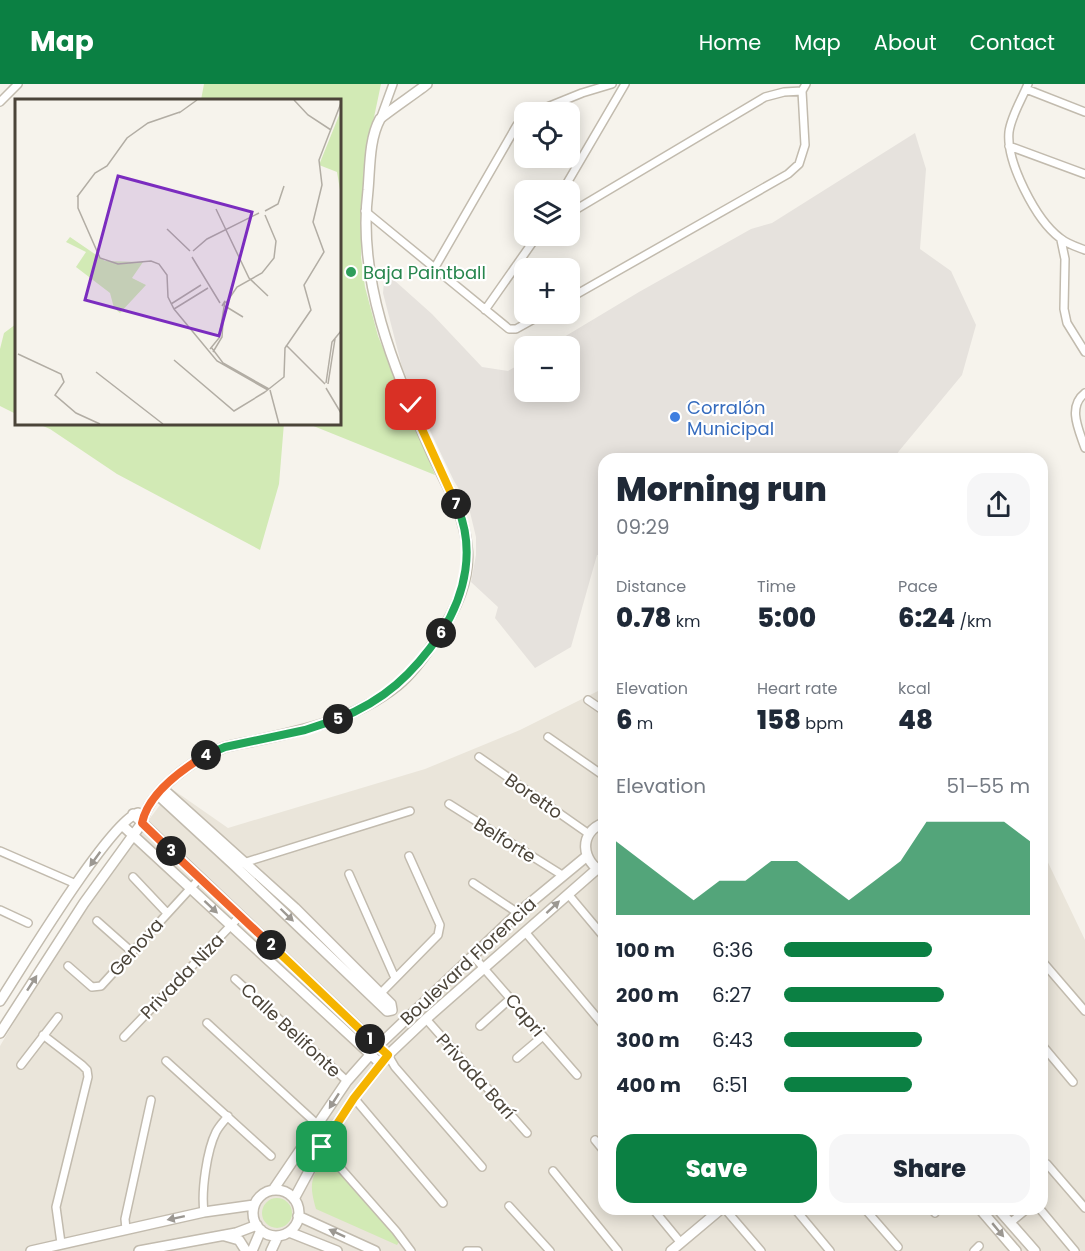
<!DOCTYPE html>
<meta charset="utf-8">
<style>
:root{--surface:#fff;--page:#f6f6f7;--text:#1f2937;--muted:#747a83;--accent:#0b8043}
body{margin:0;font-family:Poppins,sans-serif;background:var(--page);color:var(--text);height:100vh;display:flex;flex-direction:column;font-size:22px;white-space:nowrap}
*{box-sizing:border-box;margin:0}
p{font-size:20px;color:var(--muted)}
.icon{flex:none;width:33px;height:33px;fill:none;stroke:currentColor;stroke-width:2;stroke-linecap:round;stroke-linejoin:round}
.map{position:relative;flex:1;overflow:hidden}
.side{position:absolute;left:598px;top:369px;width:450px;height:762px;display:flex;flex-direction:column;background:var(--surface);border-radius:18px;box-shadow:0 3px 15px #0003}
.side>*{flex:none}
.controls{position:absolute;left:514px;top:18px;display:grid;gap:12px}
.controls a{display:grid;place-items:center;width:66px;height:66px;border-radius:12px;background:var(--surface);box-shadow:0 3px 15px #0003;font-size:30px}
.pin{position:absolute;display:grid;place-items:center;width:51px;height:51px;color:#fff;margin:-26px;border-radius:12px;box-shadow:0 3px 9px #0006}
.km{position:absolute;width:30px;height:30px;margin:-15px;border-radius:50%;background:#222;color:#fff;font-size:16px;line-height:30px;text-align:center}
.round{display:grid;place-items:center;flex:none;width:63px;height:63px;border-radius:18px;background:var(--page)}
.overview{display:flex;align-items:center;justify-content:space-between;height:102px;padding:0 18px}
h1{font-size:33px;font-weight:800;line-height:45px}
.figures{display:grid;grid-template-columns:repeat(3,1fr);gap:9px;height:102px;padding:6px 18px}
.figures div{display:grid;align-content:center}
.figures b{font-size:26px;font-weight:800}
.figures small{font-size:16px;font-weight:400}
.figures p{font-size:16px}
.chart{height:168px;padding:12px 18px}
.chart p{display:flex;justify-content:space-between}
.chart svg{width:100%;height:108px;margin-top:6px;fill:var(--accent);opacity:.7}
.primary-button{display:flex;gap:12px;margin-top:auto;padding:12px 18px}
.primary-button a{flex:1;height:69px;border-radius:18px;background:var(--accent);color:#fff;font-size:24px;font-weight:800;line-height:69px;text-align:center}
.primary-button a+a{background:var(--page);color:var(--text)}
ul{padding:0 18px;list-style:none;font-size:20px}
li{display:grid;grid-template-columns:96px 72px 1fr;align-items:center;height:45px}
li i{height:15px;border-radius:8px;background:var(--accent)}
header{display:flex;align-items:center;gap:36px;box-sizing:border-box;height:84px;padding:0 30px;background:var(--accent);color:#fff}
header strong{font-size:28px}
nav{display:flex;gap:33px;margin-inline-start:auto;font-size:21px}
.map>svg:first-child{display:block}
.residential{fill:#eae5da}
.industrial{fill:#e6e2dd}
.green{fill:#d2eab5}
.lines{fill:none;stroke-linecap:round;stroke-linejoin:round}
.minor-casing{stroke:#c2bbae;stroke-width:10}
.tertiary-casing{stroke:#c2bbae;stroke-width:12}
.minor{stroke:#fff;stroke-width:7}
.tertiary{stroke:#fff;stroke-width:9}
.oneway{fill:#9c9892}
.split-1-casing{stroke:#fff;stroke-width:12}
.split-2-casing{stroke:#fff;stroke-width:12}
.split-3-casing{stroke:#fff;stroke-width:12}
.split-4-casing{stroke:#fff;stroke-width:12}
.split-5-casing{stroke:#fff;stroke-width:12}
.split-6-casing{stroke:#fff;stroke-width:12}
.split-7-casing{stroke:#fff;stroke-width:12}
.split-8-casing{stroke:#fff;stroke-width:12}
.split-1{stroke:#f5b400;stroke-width:8}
.split-2{stroke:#f5b400;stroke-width:8}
.split-3{stroke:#f0652b;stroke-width:8}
.split-4{stroke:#f0652b;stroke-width:8}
.split-5{stroke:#22a559;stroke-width:8}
.split-6{stroke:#22a559;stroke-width:8}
.split-7{stroke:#22a559;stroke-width:8}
.split-8{stroke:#f5b400;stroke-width:8}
.leisure-dot{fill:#2e9e5b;stroke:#fff;stroke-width:2}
.shop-dot{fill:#3f7fe0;stroke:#fff;stroke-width:2}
.labels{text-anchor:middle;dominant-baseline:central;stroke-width:4.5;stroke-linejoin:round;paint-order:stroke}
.leisure-label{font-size:18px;fill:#27864d;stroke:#fff;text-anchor:start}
.shop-label{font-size:18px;fill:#366cbe;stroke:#fff;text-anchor:start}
.street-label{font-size:18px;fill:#4b4439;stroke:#fff}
.inset-road{fill:none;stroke:#b2ada4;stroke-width:1.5}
.view{fill:#7b2cbf;fill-opacity:0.15;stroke:#7b2cbf;stroke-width:3}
.inset-edge{fill:none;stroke:#4b4439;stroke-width:3}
</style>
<header>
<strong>Map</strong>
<nav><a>Home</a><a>Map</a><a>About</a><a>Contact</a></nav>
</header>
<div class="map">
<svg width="1085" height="1167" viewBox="0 0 1085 1167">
<rect width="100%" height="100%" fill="#f6f3ec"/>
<!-- residential -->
<path class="residential" d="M604 604V1125H1042L1043 768 1085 856V1167H0V962L78 830 172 705 228 744 425 685 520 646Z"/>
<!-- industrial -->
<path class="industrial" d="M915 49 926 85 920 165 951 187 976 241 962 291 899 367 894 375H604V472L597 471 571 563 535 584 495 534 498 523 471 498 476 471V453L468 420 454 397 433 353 402 283 383 209 385 188 432 230 482 283 508 287 525 277V308H570V262H549L639 208 751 145 772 139Z"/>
<!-- green -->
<path class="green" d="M204 0H381L364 81 361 173 365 203 378 252 435 391 306 339H339V16H201Z
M16 240V330L0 322V265L4 249Z
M36 339H284L279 400 260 466 117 390 50 345Z
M325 1071 401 1154 397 1161 316 1125C308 1097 312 1095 325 1071Z
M262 1129a15 15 0 1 1 30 0a15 15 0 1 1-30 0Z"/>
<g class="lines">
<!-- minor casing -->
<g class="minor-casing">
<path id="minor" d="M1028 0C1022 15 1011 32 1009 48 1006 78 1036 136 1060 154 1067 160 1077 163 1085 166
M1026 5 1085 28
M0 18 18 0
M535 28 582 9 612 0
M381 33 393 0
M1009 62 1085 90
M563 106 625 0
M365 127 509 245H516L543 230
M570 129 765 13 784 8 802 7
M1061 156 1065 175 1064 225 1067 239 1085 268
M434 185 517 41 525 36
M570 214 788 90 799 80 805 61 802 7 806 0
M485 226 537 152
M1085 309C1067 323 1079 346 1085 364
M588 616 604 627
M548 653 604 692
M479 673 589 750
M449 720 562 791
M0 767 76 800
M240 780 410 727
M349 790 395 894
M133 793 167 829
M473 799 518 829
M568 810 604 853
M0 826 28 839
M97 837 132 868
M526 849 604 942
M474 873 577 991
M1042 877 1085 927
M68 882 92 903 101 902 200 794
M235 895 347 997
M379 911 438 851 440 841 409 772
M426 935 527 1049
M207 939 318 1041
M480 942 511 914
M43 951 82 981 87 986 88 993 56 1123 61 1159
M124 953 240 832
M1042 961 1073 998
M388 971 395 983 482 1083
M517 974 543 952
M166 977 271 1072
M21 981 58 933
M354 1014 443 1119
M310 1054 322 1063 396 1147 411 1167
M595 1056 604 1067
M1047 1080 1085 1124
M553 1087 618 1167
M509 1122 550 1167
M653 1125 681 1159
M725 1125 761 1167
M795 1125 830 1167
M865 1125 898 1163
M932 1125 935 1129
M1040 1125 1075 1167
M204 1128C201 1107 207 1066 216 1048 219 1042 224 1037 228 1032
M1010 1139 1027 1125
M126 1145 125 1135 151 1016
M467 1167H478
M974 1167 979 1162"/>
</g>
<!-- tertiary casing -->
<g class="tertiary-casing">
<path id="tertiary" d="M158 711 235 782 387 927 392 926 391 920 295 824 163 705
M133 730 382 966
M604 739C578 748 581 778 604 789
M122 741 381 980
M0 917C21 885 110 737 138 729
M0 949 84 819 142 739C149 706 195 674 225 663 286 650 348 641 398 601 414 588 427 569 438 552 455 528 471 494 467 463 464 426 443 396 429 363 393 282 357 196 368 106 370 84 369 55 380 35 383 31 420 6 427 0
M273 1106 347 997 378 962 518 829 587 772
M253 1129a23 23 0 1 1 46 0a23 23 0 1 1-46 0Z
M294 1115 322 1063 354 1014 388 971 426 935 597 785
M980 1125 1016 1167
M998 1125 1035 1167
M298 1132 375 1167
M289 1148 337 1167
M225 1152 239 1156 246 1167
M31 1167 204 1128 254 1121
M139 1167 236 1149 257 1141
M252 1167 261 1146
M271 1167 278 1152
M671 1167 721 1125"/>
</g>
<!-- minor -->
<use href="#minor" class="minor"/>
<!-- tertiary -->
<use href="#tertiary" class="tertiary"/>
</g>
<!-- one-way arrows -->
<defs><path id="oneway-solid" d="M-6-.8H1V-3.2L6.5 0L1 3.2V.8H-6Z" transform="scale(1.5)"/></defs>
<g class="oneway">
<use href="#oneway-solid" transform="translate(95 775) rotate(126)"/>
<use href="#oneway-solid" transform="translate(211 823) rotate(43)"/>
<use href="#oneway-solid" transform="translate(553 823) rotate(-43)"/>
<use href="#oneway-solid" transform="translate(287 831) rotate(44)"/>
<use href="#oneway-solid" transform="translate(32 899) rotate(-57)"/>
<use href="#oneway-solid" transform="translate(334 1017) rotate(123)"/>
<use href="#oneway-solid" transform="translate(176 1134) rotate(168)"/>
<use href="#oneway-solid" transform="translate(998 1146) rotate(50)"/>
<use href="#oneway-solid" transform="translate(337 1149) rotate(-155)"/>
</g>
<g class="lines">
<!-- split-1 casing -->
<g class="split-1-casing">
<path id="split-1" d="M322 1063 354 1014 388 971 370 955"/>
</g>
<!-- split-2 casing -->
<g class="split-2-casing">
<path id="split-2" d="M271 861 370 955"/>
</g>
<!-- split-3 casing -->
<g class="split-3-casing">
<path id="split-3" d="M171 767 271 861"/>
</g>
<!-- split-4 casing -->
<g class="split-4-casing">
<path id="split-4" d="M171 767 142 739C148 710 181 686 206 671"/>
</g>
<!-- split-5 casing -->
<g class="split-5-casing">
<path id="split-5" d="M206 671 225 663 305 646 338 635"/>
</g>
<!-- split-6 casing -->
<g class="split-6-casing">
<path id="split-6" d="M338 635C384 617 413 590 441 549"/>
</g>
<!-- split-7 casing -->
<g class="split-7-casing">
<path id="split-7" d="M441 549C466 510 476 463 456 420"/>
</g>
<!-- split-8 casing -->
<g class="split-8-casing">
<path id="split-8" d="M411 321 456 420"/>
</g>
<!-- split-1 -->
<use href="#split-1" class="split-1"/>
<!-- split-2 -->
<use href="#split-2" class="split-2"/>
<!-- split-3 -->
<use href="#split-3" class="split-3"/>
<!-- split-4 -->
<use href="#split-4" class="split-4"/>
<!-- split-5 -->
<use href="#split-5" class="split-5"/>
<!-- split-6 -->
<use href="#split-6" class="split-6"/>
<!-- split-7 -->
<use href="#split-7" class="split-7"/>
<!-- split-8 -->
<use href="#split-8" class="split-8"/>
</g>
<!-- markers -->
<circle class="leisure-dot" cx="351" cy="188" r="6"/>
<circle class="shop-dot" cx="675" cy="333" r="6"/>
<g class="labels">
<!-- leisure labels -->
<g class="leisure-label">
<text x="363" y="188">Baja Paintball</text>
</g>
<!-- shop labels -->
<g class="shop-label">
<text x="687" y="323">Corralón<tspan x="687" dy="21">Municipal</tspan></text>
</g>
<!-- street labels -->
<g class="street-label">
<text transform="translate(534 712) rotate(35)">Boretto</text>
<text transform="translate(505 756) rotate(32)">Belforte</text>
<text transform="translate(136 863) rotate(-48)">Genova</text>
<text transform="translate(468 877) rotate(-43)">Boulevard Florencia</text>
<text transform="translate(182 892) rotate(-46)">Privada Niza</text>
<text transform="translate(525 931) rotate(50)">Capri</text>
<text transform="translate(291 946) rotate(43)">Calle Belifonte</text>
<text transform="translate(476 992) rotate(48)">Privada Barí</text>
</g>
</g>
<!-- overview -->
<g transform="translate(15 15)">
<rect width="326" height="326" fill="#f6f3ec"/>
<path d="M325 14V91L322 73 304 66ZM55 138 90 162 128 163 117 179 131 186 105 214 99 209 95 194 61 168 71 153 51 143Z" fill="#d2eab5"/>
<path class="inset-road" d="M279 1 293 16 316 31M164 14 182 1M63 97V109L85 159 103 165 136 162 144 165 152 176 153 198 159 210 202 262 253 291M62 98 80 74 92 67 112 39 133 24 165 13M201 110 234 179 253 197M250 112 263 105 269 87M152 130 175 152M178 152 192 140 244 114M177 158 205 204M211 204 222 188 247 174 259 159 261 142 250 116M156 205 186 186M210 207 228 218M159 210 193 189M271 246 310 285M196 248 208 264 254 290M195 250 204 239 210 202 207 207M198 253 207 238 209 208M3 255 46 275 49 283 40 296 61 314 85 325M159 261 219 312 250 293M81 273 148 325M311 284 317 243 326 232M313 285 320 240M311 289 326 314M255 291 264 325M250 293 269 278 270 249 296 211 289 186 309 153 298 123 307 86 304 61 326 4"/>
<path class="view" d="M103 77 237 113 204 237 70 201Z"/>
<rect width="326" height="326" class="inset-edge"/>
</g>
</svg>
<div class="controls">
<a><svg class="icon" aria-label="locate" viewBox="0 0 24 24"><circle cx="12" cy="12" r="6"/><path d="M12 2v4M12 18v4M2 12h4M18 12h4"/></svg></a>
<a><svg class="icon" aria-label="layers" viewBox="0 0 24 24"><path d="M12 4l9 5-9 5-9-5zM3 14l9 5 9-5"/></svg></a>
<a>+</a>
<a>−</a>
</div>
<div class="pin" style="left:322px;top:1063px;background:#1e9e55"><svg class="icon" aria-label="arrive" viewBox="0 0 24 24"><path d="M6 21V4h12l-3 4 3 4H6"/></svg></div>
<div class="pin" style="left:411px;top:321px;background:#d93025"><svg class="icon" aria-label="check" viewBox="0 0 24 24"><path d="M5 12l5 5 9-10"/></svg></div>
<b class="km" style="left:370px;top:955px">1</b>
<b class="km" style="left:271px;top:861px">2</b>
<b class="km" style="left:171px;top:767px">3</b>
<b class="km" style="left:206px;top:671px">4</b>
<b class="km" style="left:338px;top:635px">5</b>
<b class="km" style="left:441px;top:549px">6</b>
<b class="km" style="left:456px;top:420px">7</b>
<section class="side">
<div class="overview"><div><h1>Morning run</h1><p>09:29</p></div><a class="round"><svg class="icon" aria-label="share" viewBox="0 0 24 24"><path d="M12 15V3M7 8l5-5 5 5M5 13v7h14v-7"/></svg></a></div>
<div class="figures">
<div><p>Distance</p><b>0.78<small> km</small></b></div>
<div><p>Time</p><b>5:00</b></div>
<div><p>Pace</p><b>6:24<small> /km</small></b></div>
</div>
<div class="figures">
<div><p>Elevation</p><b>6<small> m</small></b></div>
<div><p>Heart rate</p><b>158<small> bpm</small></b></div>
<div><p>kcal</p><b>48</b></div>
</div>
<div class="chart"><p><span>Elevation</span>51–55 m</p>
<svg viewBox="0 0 160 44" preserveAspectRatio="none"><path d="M0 44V14L10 22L20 30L30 38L40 30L50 30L60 22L70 22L80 30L90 38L100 30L110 22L120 6L130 6L140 6L150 6L160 14V44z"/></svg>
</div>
<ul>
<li><b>100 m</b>6:36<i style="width:60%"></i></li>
<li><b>200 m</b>6:27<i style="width:65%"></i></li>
<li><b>300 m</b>6:43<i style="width:56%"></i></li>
<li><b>400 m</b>6:51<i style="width:52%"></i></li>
</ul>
<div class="primary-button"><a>Save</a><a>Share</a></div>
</section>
</div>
